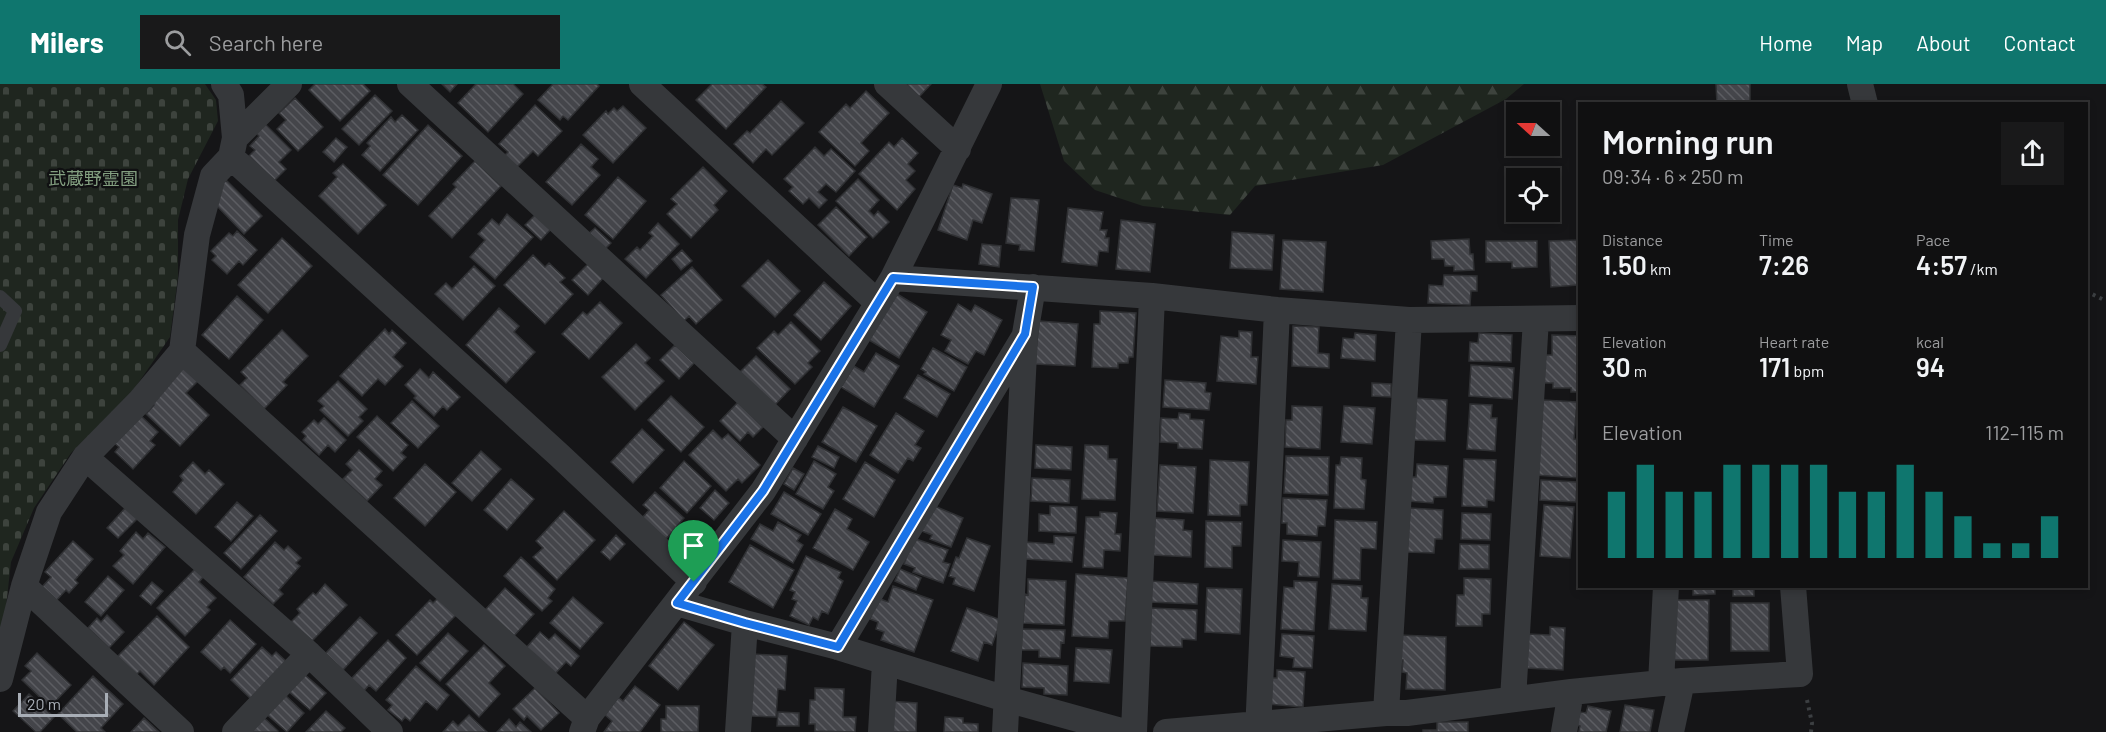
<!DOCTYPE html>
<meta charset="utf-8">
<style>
:root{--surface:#101011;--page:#19191a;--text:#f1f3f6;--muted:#9c9d9f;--line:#303031;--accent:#0f766e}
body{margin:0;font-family:Barlow,"Noto Sans JP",sans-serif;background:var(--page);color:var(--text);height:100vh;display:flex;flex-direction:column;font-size:22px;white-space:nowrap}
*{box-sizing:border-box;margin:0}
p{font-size:20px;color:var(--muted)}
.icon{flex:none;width:33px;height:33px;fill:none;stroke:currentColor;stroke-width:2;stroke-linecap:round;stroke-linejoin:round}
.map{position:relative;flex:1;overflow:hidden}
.details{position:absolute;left:1578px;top:18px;width:510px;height:486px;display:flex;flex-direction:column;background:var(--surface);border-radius:0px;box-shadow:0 3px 9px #0003,0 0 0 2px var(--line)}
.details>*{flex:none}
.needle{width:39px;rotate:291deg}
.fabs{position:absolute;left:1506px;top:18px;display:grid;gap:12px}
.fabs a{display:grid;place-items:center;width:54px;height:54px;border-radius:0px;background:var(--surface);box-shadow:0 3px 9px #0003,0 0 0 2px var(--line);font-size:30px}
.scale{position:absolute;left:18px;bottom:15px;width:90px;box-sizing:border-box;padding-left:6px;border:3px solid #a8aeb6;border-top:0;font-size:16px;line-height:21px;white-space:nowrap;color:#a8aeb6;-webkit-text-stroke:4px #101012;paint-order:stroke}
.pin{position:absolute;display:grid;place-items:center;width:51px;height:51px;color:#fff;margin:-62px -26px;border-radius:50% 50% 50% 0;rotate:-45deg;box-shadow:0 0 6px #0007}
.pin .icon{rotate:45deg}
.round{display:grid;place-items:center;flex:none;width:63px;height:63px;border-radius:0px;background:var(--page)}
.summary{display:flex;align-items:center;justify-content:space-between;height:102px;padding:0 24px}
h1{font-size:33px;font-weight:600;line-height:45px}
.figures{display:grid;grid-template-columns:repeat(3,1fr);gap:9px;height:102px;padding:6px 24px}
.figures div{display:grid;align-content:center}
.figures b{font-size:26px;font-weight:600}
.figures small{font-size:16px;font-weight:400}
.figures p{font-size:16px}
.chart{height:168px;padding:12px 24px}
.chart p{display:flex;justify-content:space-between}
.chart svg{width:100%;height:108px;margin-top:6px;stroke:var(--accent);stroke-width:6}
header{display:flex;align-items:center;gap:36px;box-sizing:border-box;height:84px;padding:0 30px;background:var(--accent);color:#fff}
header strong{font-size:28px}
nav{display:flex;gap:33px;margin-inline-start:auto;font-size:21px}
.search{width:420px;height:54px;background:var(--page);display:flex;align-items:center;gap:15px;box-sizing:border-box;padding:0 21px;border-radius:0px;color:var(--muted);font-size:22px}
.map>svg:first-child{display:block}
.forest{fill:url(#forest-firs)}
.cemetery{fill:url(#cemetery-stones)}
.building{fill:url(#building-back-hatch);stroke:#2f3033;stroke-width:1.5}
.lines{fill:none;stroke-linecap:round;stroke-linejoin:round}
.path{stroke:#3c3f42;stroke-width:4;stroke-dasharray:3 4.5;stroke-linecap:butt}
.lane{stroke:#36383b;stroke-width:14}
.street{stroke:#36383b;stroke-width:26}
.route-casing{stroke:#fff;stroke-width:12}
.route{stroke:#1a73e8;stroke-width:8}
.labels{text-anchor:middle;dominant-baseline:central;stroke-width:4.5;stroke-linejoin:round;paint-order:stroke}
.park-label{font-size:18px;fill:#839f80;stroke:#101012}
</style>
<header>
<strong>Milers</strong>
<div class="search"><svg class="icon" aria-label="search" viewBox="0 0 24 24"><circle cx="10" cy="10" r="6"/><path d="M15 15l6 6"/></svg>Search here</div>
<nav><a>Home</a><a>Map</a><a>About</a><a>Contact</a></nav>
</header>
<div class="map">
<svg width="2106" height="648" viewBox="0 0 2106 648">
<defs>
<pattern id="forest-firs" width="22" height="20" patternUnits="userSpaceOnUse" patternTransform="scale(1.5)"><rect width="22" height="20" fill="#1f261f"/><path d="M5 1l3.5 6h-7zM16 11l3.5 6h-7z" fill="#3d433d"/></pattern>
<pattern id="cemetery-stones" width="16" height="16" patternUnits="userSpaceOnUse" patternTransform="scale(1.5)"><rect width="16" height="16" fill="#1f261f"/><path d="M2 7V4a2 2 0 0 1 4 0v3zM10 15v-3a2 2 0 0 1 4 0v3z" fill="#3d433d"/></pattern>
<pattern id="building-back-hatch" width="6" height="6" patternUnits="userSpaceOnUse" patternTransform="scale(1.5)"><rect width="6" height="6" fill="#44454a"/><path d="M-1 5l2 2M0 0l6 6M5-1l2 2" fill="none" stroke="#5c5d62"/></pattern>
</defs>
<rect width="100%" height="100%" fill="#151517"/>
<!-- forest -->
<path class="forest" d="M1040 0H1524L1506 15 1383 81 1255 102 1230 131 1143 122 1095 106 1064 77Z"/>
<!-- cemetery -->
<path class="cemetery" d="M0 0H205L216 16 218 37 188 95 178 136V193L170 253 130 311 71 369 34 424 11 478 3 550 0 552Z"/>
<!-- building -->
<path class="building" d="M315 0H363L370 7 340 37 309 6Z
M442 0H457L450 8Z
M476 0H513L523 10 488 48 458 19Z
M553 0H597L599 2 568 36 563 32 560 36 538 16Z
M712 0H762L766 3 726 45 696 16Z
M906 0H931L919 13Z
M1716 0H1750V20H1717Z
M866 7 889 29 861 59 869 67 855 82 819 48 846 20 850 24Z
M375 11 392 27 359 61 342 45Z
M295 14 323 43 298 67 277 45 286 36 279 29Z
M781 17 804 39 772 71 766 65 753 79 734 60 747 47 750 49Z
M535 21 562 47 538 72 533 67 516 84 504 72 508 68 499 60Z
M623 22 646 44 613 79 583 51 606 27 608 30 614 24 617 27Z
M402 31 418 46 380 87 362 71 370 62 367 59 391 33 395 38Z
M265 40 291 66 279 78 286 85 274 97 249 72 255 66 250 62 259 52 256 49Z
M428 41 462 72 418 121 383 91Z
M336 54 347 63 334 78 323 68Z
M902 54 918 69 908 80 915 87 906 96 915 105 897 126 859 90 889 58 894 63Z
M581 60 598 75 591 83 600 91 572 121 546 98Z
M815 63 824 72 831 65 855 87 836 108 826 100 818 108 827 116 819 124 809 114 803 120 789 107 793 103 784 95Z
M475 77 501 102 452 154 429 132 456 103 453 100Z
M343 80 386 121 358 150 319 112 337 93 333 89Z
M703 83 727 107 714 121 718 126 691 154 667 130 677 120 671 115Z
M618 93 646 117 613 155 585 131Z
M858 95 879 116 869 127 874 132 878 127 889 138 873 154 836 117Z
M226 96 262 132 244 150 216 121V106Z
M963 100 992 110 982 139 973 136 967 156 938 146 953 101 962 104Z
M1011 114 1039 116 1034 167 1019 166 1020 161 1006 159Z
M836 123 867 153 849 172 818 141Z
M1068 124 1103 128 1100 146H1107L1105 154H1109L1108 168 1099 167 1097 182 1062 178Z
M507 130 533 153 495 195 470 173 485 156 478 150 492 135 499 141Z
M536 130 551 145 541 156 525 141Z
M1121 136 1155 140 1150 188 1116 185Z
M658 139 679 160 646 194 625 175 637 163 640 166 653 152 649 149Z
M595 144 611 159 603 167 587 151Z
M237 147 257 166 243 181 239 177 227 190 212 176 216 172 211 167 229 149 233 152Z
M1232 148 1274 151 1272 186 1230 184Z
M282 154 312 182 268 229 238 201Z
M1469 155 1470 170H1473L1474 186 1454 187V182H1445L1444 175H1432L1431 157Z
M1283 156 1326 158 1323 208 1280 205Z
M1580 156V177H1577L1578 201 1551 203 1549 157Z
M1486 157H1537V183L1512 184V178H1486Z
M982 160 1001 162 999 183 979 180Z
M682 166 692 177 681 186 672 175Z
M533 171 545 183 549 179 565 194 560 198 573 210 545 240 504 201Z
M768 176 800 207 775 233 742 202Z
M589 179 604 193 588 211 572 196Z
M474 182 495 202 463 236 435 210 446 199 452 205Z
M692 183 722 216 696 240 689 232 684 237 661 211Z
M1444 191 1477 192V207H1471L1470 221 1428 219 1429 201 1443 202Z
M824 198 851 222 821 256 794 231Z
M897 210 927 228 899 274 869 256Z
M237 212 263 236 229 275 202 251Z
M600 218 622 239 589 275 562 250 583 228 587 231Z
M958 220 971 228 975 221 1002 236 984 271 976 267 968 280 945 267 951 256 941 251Z
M499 224 519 242 514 248 535 268 506 299 466 261Z
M1100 227 1136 229 1133 273H1129L1128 279H1118V284L1092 283 1094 240H1100Z
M1039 237 1078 240 1075 282 1035 280Z
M791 238 820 267 808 279 812 283 795 300 757 264 774 247 778 251Z
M1293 242 1319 243 1318 269 1329 270V284L1292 282Z
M385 245 389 250 392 246 406 259 393 273 403 282 385 301 378 295 362 312 340 292Z
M282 246 308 272 283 298 287 301 264 325 240 301 247 294 241 288Z
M1239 247 1252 248 1251 273H1258L1256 300 1217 297 1221 252 1239 254Z
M1355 249 1376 251 1375 277 1341 274 1343 254 1354 255Z
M1479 249 1512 251 1511 278 1469 277 1470 258 1478 259Z
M1552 251 1580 252V308H1571V304H1553V299H1544V271H1552Z
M636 260 650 274 645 279 664 297 635 326 602 293Z
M675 261 694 279 679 295 660 276Z
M933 264 967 283 954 307 924 290 926 288 921 285Z
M876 269 899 282 874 323 841 303 854 282 864 288Z
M756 272 790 305 773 323 738 290Z
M1471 281 1514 284 1512 315 1469 312Z
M184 283 198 297 186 309 209 331 180 362 146 330 154 321 151 318Z
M420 285 429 294 433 288 460 313 447 326 443 322 434 332 414 314 416 312 405 301Z
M918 291 950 310 937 333 904 314Z
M1165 296 1206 299 1205 308 1211 309 1209 326 1163 323Z
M338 297 367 325 359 333 363 337 348 352 320 326 324 322 318 317Z
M1372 299 1391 300V313L1372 312Z
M671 312 704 343 681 368 648 336Z
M1413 314 1447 316 1445 357 1411 356Z
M1543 316 1577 318 1574 355 1580 356V394L1535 391Z
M412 317 439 342 418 364 391 339Z
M738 318 763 343 753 353 748 348 740 357 720 337Z
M1470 320 1492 321 1491 334H1497L1495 367 1467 365Z
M1292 322 1322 323 1320 365 1285 363 1286 336H1292Z
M1344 322 1375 324 1372 360 1341 358Z
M843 323 877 342 856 378 822 358Z
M896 329 924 347 915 361 921 364 913 377 908 374 898 389 870 371Z
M1179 329 1190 330V335L1204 336 1202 365 1178 364V359L1160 358 1161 334 1178 335Z
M140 331 158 348 150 357 155 361 133 385 115 368 119 363 114 359Z
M377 332 408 361 401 369 406 373 393 387 357 353Z
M324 334 346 356 335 368 328 361 319 371 303 356 306 352 302 348 314 336 318 340Z
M642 345 664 366 633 399 611 378Z
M713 346 722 355 728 350 760 381 742 399 738 395 726 407 689 371Z
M1036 361 1072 363 1071 386 1035 384Z
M1085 361 1108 362V375H1117L1115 416 1082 415Z
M818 362 839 373 834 384 812 373Z
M359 366 382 387 375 395 382 401 367 417 343 395 352 386 346 380Z
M481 367 501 385 472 417 452 399Z
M1286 372 1329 373 1328 411 1284 409Z
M1341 373 1362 374 1361 395 1366 396 1364 425 1334 424 1336 381H1340Z
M1464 375 1496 376 1494 417 1487 416V423L1462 422Z
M1210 376 1249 378 1247 421H1240V432L1208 431Z
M684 377 711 402 687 429 660 404Z
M814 377 836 390 828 403 834 407 823 425 796 410Z
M193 378 205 390 209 386 224 400 196 430 173 408 183 396 180 392Z
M865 378 895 396 874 433 843 415Z
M425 380 456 408 425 442 394 414Z
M1417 380 1448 382 1446 413H1434L1433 419 1408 417 1409 393H1416Z
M1160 381 1196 383 1193 429 1157 427Z
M793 384 804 390 794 406 784 400Z
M1032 394 1070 396 1069 419 1031 417Z
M511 395 534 415 507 446 484 426Z
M1541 396 1577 398 1576 418 1540 416Z
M715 406 729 419 714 436 700 424Z
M655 408 684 434 666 455 642 434 649 426 643 421Z
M784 408 821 430 808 451 771 430Z
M1283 414 1327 416 1325 442H1318L1317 452 1287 450V439H1282Z
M237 418 253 432 231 457 215 443Z
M932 421 963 434 951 463 930 455 932 451 922 447Z
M1544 421 1574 423 1570 474 1540 472Z
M1050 422 1077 423 1076 449 1039 447V430L1050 431Z
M126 423 138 434 118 454 107 444Z
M1410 424 1443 426 1442 455H1435L1434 469 1407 468Z
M835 425 852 435 847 445 869 458 853 486 813 464Z
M564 427 595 456 557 496 533 473 543 464 536 457Z
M1100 428 1117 429 1115 450H1121L1120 467 1104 466 1103 484 1083 483 1086 433H1100Z
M1462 429 1491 430 1490 456 1461 455Z
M260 431 277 447 241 485 224 469Z
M1155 434 1184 436 1183 446 1192 447 1191 473 1153 471Z
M1335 436 1377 438 1376 465 1361 464 1360 496 1333 495Z
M1206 437 1242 438 1241 462H1232V484L1205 483Z
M778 438 801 451 797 457 803 461 793 479 751 455 760 440 773 447Z
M136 448 143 455 148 449 165 463 133 500 113 482 124 471 120 467Z
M616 451 625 460 610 476 601 468Z
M1054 452 1074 453 1072 478 1025 475 1026 458 1054 460Z
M913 454 948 466 943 478 950 480 943 499 913 488 915 484 904 480Z
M967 454 990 462 974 507 953 500 955 494 949 492 956 473 959 474Z
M1283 456 1321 458 1319 493 1298 492 1299 478 1282 477Z
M73 457 93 475 75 496 78 499 69 509 66 506 55 518 41 504 51 493 45 488Z
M275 458 284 466 288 462 301 474 296 479 300 482 279 506 283 510 273 520 244 493Z
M1460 460 1489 461V485H1459Z
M750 461 794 486 773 524 729 498Z
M806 472 841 488 838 494 843 497 828 530 822 527 818 536 813 533 809 541 790 532 797 517 792 515 795 508 790 506Z
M521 473 555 505 548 514 552 517 542 527 504 492Z
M196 484 204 492 199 498 216 514 207 523 210 526 185 552 157 524Z
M900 485 921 494 916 506 895 497Z
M1076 490 1128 494 1125 537H1109L1108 554 1072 552Z
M108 492 124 506 101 532 85 518Z
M1464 494 1491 495 1490 530H1482V542H1456L1457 511H1464Z
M1028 495 1066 497 1064 541 1023 539 1025 510 1028 511Z
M1150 497 1198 500 1197 520 1149 518Z
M1294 497 1317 498 1314 547 1281 545 1284 503 1294 504Z
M152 498 163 507 151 521 140 512Z
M325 500 347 521 312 557 289 540 300 529 297 525 313 509 316 511Z
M1332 500 1362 502 1361 514H1368L1366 547 1329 545Z
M893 502 933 516 914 568 881 556 884 548 876 545 878 538 870 535 878 514 888 518Z
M1693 502H1715V510L1693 511Z
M1733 502H1754V512H1733Z
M505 504 534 530 513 553 485 526Z
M1207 504 1242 505 1240 550 1205 548Z
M573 513 603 539 580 565 550 539Z
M438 514 456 531 417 571 396 551 430 516 433 519Z
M1673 516H1709L1708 576H1672Z
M1731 519H1769V567H1731Z
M967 524 1001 536 992 561 984 558 978 577 951 567Z
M1151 524 1197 526 1196 556 1182 555V563L1150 562Z
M107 531 124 548 109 564 88 544 97 534 101 538Z
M157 532 189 563 154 601 140 587 136 591 117 573Z
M360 533 377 549 343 586 325 570Z
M230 536 256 560 230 589 224 583 221 586 201 568Z
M684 538 714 561 678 606 649 582Z
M1550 543 1565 544 1563 586 1526 584 1528 550 1550 551Z
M1022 545 1065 546 1064 559 1061 558 1060 574 1039 573V566H1021Z
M540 548 549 556 555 550 579 572 571 582 566 578 554 591 525 565Z
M448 549 468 567 440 597 420 579Z
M1282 550 1314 552 1312 584 1293 583 1294 574 1280 572Z
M1399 551 1446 553 1445 606 1406 605 1407 589 1402 588 1403 576H1398Z
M388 556 406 574 376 607 369 601 363 608 350 596Z
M484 561 505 582 489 599 500 610 479 633 446 600Z
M262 563 272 572 276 568 287 578 252 616 231 596Z
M1076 564 1112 566 1109 599 1074 597Z
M37 569 71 601 50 623 22 596 31 587 25 582Z
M753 570 787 572 785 606 778 605 776 633 749 632Z
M1023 579 1068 582 1067 611 1044 610V604L1022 603Z
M416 582 449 611 437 626 426 617 410 637 405 633 402 637 388 626 392 621 386 616Z
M1277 586 1305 588 1303 623 1268 620 1270 594H1277Z
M304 590 326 609 310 626 288 607Z
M93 592 123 620 101 644 105 648H77L58 630Z
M635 602 660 621 640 648H604L612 637 605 631 618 613 623 617Z
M535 604 559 629 541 646 527 632 524 636 513 625Z
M815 604 844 605 843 633H856L855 648 815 647V640H809L810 616H815Z
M29 610 54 633 40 648H36L13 627Z
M284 610 304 629 287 648 265 629Z
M888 617 917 619 916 648H885Z
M1625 621 1654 626 1650 648H1620Z
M666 622H699L698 648H661V635H666Z
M1588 622 1611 627 1606 648H1579L1580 642 1577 641 1580 628 1586 629Z
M326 627 345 644 341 648H306Z
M778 628 799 629V642H777Z
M259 629 278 647 277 648H242Z
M469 631 487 648H443L453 637 458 642Z
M945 633 963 634V639L978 640V648H944Z
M144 634 159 648H131Z
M509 635 516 643 520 638 531 648H497Z
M1437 638H1468V648H1423V646H1437Z"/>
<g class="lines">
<!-- path -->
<path class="path" d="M2086 207 2106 217
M1807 616 1812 639 1811 648"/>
<!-- lane -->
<path class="lane" d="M0 213 15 227 0 261"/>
<!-- street -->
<path class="street" d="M410 0 795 355
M642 0 878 219
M887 0 958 65
M1860 0 1865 20
M235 54 289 0
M231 73 559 371 694 498
M893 194 1152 212 1277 226 1409 236 1580 234
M182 267 587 634
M85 373 309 570 390 648
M24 502 181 648
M677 519 745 539 838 563 1006 615 1125 648
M838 563 1024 253
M0 595 24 502 49 428 85 373 140 317 182 267 197 151 213 92 231 73 235 54 231 11 224 0
M1661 599 1666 502
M1513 615 1536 235
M1386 629 1409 236
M235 648 309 570
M582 648 587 634 763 407 893 194 989 0
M738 648 745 539
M881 648 885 578
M1005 648 1025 250 1033 203
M1134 648 1152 212
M1166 648 1386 629H1407L1571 608 1682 597 1800 590 1793 502
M1258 648 1277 226
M1564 648 1571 608
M1671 648 1682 597"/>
</g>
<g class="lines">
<!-- route casing -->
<g class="route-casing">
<path id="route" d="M893 194 1033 203 1025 250 838 563 745 539 677 519 763 407Z"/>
</g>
<!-- route -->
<use href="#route" class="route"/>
</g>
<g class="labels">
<!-- park labels -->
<g class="park-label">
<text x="93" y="94">武蔵野霊園</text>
</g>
</g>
</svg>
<div class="fabs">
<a><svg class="needle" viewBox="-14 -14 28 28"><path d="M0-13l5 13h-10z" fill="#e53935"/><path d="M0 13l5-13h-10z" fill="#9c9d9f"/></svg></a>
<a><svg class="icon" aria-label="locate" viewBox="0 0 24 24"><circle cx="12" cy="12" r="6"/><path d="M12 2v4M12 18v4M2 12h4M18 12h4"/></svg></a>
</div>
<div class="scale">20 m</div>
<div class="pin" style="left:694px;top:498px;background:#1e9e55"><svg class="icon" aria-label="arrive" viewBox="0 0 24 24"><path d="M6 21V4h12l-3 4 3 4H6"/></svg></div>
<section class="details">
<div class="summary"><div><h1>Morning run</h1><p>09:34 · 6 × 250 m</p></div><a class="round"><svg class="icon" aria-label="share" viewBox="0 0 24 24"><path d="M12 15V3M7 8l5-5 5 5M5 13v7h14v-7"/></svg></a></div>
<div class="figures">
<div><p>Distance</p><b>1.50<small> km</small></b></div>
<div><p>Time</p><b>7:26</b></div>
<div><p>Pace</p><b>4:57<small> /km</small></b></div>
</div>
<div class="figures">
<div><p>Elevation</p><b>30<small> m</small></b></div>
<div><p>Heart rate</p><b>171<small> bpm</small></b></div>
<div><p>kcal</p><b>94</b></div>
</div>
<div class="chart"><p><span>Elevation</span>112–115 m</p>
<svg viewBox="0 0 160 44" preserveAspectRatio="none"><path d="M5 44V17M15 44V6M25 44V17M35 44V17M45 44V6M55 44V6M65 44V6M75 44V6M85 44V17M95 44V17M105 44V6M115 44V17M125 44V27M135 44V38M145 44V38M155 44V27"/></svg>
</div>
</section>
</div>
